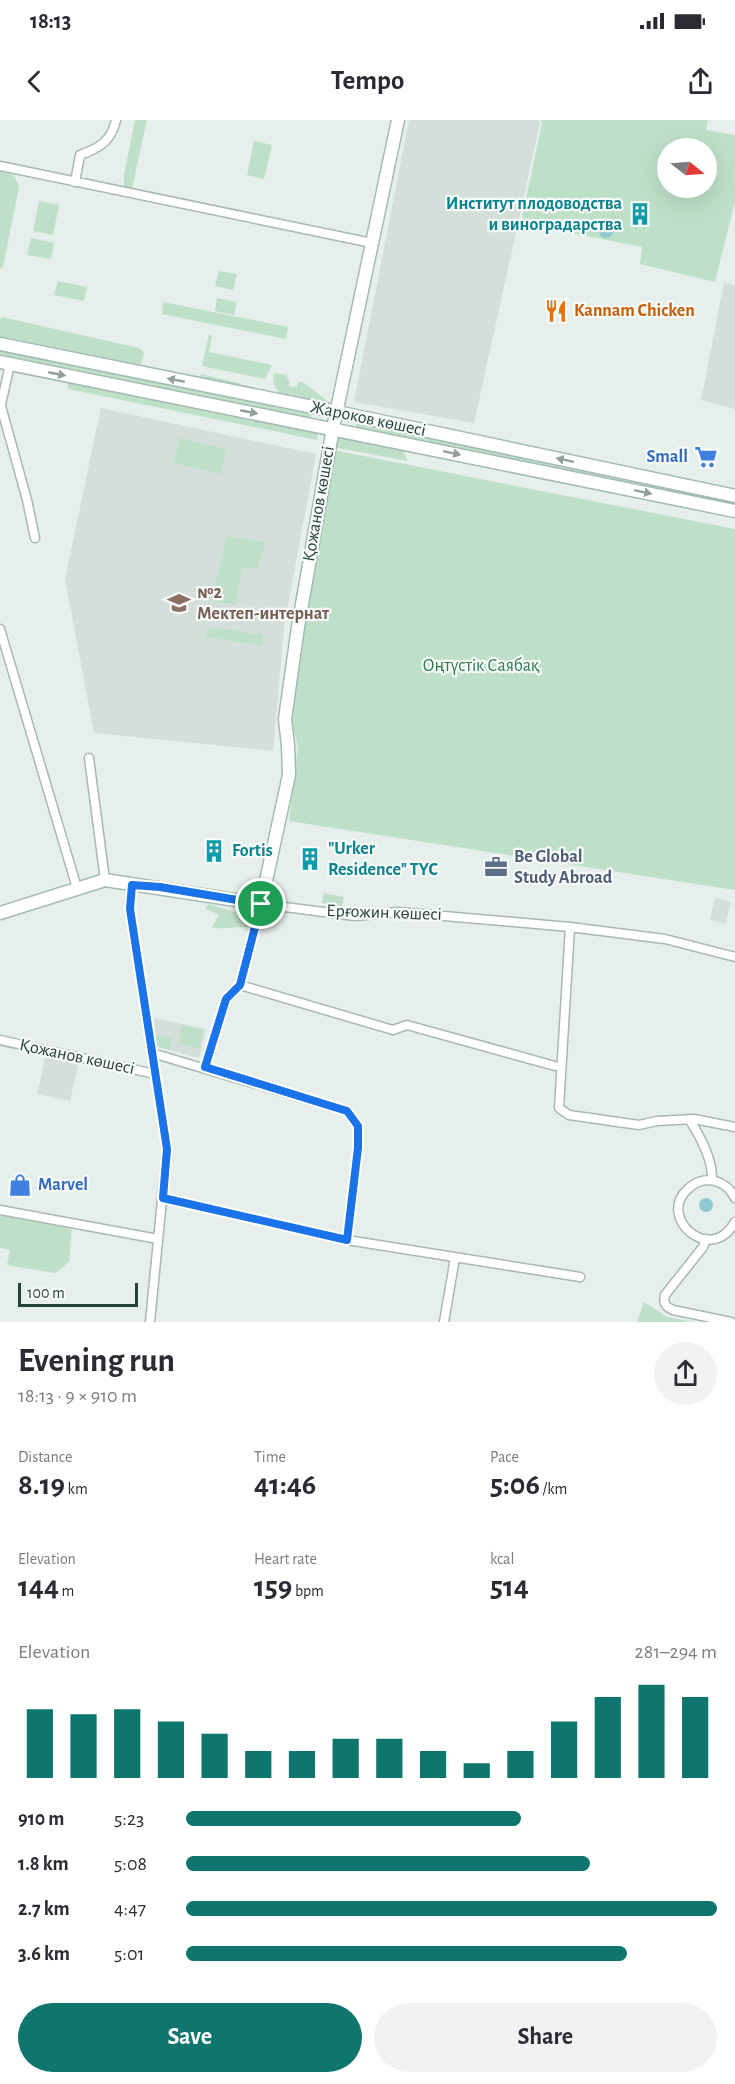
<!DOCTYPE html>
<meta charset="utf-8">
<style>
:root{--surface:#fff;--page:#f2f2f3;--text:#2b2b33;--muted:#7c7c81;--accent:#0f766e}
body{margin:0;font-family:"Alegreya Sans",sans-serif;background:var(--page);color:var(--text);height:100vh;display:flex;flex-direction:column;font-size:22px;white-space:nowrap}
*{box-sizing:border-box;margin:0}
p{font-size:20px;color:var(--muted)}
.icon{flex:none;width:33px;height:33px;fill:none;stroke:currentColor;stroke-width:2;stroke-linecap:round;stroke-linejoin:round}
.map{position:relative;height:1202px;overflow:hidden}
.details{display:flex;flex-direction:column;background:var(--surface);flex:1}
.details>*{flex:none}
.needle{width:39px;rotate:107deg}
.fabs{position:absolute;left:657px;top:18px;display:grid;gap:12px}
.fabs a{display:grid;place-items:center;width:60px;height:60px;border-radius:50%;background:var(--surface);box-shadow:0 6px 24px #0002;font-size:30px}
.scale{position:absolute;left:18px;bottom:15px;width:120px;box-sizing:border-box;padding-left:6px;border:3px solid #24423a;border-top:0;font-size:16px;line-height:21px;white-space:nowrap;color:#24423a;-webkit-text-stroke:4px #f7fbf9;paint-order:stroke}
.pin{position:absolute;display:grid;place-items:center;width:51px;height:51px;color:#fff;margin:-26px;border:3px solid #fff;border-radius:50%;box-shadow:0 2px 6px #0007}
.round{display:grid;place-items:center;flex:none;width:63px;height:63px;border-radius:32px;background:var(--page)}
.head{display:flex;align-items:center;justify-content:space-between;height:102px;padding:0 18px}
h1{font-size:33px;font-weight:700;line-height:45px}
.figures{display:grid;grid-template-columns:repeat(3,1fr);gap:9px;height:102px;padding:6px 18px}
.figures div{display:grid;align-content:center}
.figures b{font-size:30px;font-weight:700}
.figures small{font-size:16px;font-weight:400}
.figures p{font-size:16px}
.chart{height:168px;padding:12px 18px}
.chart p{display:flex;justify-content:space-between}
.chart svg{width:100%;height:108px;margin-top:6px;stroke:var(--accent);stroke-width:6}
.button{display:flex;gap:12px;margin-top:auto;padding:12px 18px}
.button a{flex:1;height:69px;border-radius:36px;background:var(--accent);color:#fff;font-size:24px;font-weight:700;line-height:69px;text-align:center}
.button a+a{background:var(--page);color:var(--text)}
ul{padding:0 18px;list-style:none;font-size:20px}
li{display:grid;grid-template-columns:96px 72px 1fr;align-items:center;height:45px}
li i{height:15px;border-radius:8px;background:var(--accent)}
.status{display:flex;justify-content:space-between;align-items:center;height:42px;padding:0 30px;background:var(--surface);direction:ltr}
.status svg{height:16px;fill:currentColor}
header{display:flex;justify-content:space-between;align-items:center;height:78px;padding:0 18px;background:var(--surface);font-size:27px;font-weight:700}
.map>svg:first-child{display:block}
.built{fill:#d4dfda}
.green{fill:#bfe0c8;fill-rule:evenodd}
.water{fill:#8ec9d4}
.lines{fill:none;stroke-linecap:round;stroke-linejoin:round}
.street-casing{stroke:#a8b8b2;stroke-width:11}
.secondary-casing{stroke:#a4bbb3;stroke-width:15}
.street{stroke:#fff;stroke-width:8}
.secondary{stroke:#fff;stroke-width:12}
.oneway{fill:#92a09c}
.route-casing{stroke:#fff;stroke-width:12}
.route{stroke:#1a73e8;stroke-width:8}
.labels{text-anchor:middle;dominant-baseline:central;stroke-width:4.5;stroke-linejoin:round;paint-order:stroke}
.culture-label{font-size:18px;font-weight:bold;fill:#0d838f;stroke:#f7fbf9;text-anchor:start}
.food-label{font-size:18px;font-weight:bold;fill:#c56008;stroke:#f7fbf9;text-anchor:start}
.street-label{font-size:18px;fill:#24423a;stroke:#f7fbf9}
.shop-label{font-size:18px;font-weight:bold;fill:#366cbe;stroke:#f7fbf9;text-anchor:end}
.education-label{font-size:18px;font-weight:bold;fill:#785e54;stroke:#f7fbf9;text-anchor:start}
.park-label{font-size:18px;fill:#2d7a4b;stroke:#f7fbf9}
.service-label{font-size:18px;font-weight:bold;fill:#4e5e75;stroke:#f7fbf9;text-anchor:start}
</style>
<div class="status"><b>18:13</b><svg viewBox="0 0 49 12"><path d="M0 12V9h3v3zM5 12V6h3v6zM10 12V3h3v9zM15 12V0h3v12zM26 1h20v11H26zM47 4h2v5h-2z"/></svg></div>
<header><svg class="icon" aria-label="back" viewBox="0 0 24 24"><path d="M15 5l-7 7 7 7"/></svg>Tempo<svg class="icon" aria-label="share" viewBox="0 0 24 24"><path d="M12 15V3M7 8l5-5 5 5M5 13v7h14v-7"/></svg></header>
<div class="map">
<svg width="735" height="1202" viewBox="0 0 735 1202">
<rect width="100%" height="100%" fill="#e6efeb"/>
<!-- built -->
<path class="built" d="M409 0H538L540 3 474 303 354 282Z
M724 163 735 165V289L701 280Z
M101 288 316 334 284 507 273 631 94 613 65 459Z
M715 778 731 782 725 804 710 800Z
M154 898 206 909 199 938 155 926Z
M46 933 79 940 70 981 37 974Z"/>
<!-- green -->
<path class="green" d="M135 0H147L132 68 124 67V55Z
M541 0H708L706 10 735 15V81L715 162 640 144 642 127 551 109 521 102 542 3ZM668 28H706V68H668Z
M254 21 272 25 264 59 247 55Z
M0 51 14 55 19 67 3 147 0 149Z
M39 81 59 85 53 115 33 111Z
M31 118 54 123 51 139 27 135Z
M219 151 237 154 233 170 215 166Z
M58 161 87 167 84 181 54 175Z
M217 178 237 182 234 195 215 191Z
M163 182 288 207 286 219 162 194Z
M2 197 139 228 144 232 141 245 0 220V200Z
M209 214 212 216 209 232 272 245 265 259 202 246Z
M0 224 313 287 310 304 0 242Z
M274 253 287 255V258L289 260V266L297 267 298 262H303L330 283 326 285 279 274 273 262Z
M201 254 243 264 218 263 200 259Z
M68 261 318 312 317 320 68 269Z
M357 301 717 378 718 383 355 310Z
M340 316 402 329 408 341 332 327 338 317Z
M180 318 226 329 221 354 174 343Z
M333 330 735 409V770L289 701 298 625 289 597Z
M227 416 266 422 257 449 242 447 236 485 211 481Z
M211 507 263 515 262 526 206 517 207 510Z
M324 773 344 777 342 787 322 783Z
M209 784 250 797V808C236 805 224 811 212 807L219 795 205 788Z
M182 905 203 910 199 929 178 923Z
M156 915 173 919 169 930 155 926Z
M6 1094 72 1105 69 1142 55 1153 7 1145 10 1130 0 1128V1096Z
M644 1182 667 1197 694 1202H637Z"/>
<!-- water -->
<path class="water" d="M599 111a7 7 0 1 1 14 0a7 7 0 1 1-14 0Z
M699 1085a7 7 0 1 1 14 0a7 7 0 1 1-14 0Z"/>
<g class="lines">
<!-- street casing -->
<g class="street-casing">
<path id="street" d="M0 46 372 123
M75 62 80 35C99 28 111 22 116 0
M1 286 27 380 35 418
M0 289 10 244
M0 509 77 768
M89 638 105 760
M132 765 130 789 167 1029 150 1202
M570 807 559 988 569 995 639 1005 657 1001 694 999 735 1007
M240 865 393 910 407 905 555 946
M0 920 155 954
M152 933 347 991 358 1006V1027L347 1120
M205 947 226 879 240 865 261 784 355 796 398 792 570 807 665 819 735 837
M689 999C700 1016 713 1040 712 1060
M163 1078 347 1120 580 1157
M735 1078C730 1068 721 1061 709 1060 701 1060 694 1063 688 1069 656 1097 711 1146 735 1102
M0 1090 158 1119
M706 1119 703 1127 665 1175C663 1183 665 1186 673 1190L731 1202
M444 1202 455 1138"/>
</g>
<!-- secondary casing -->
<g class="secondary-casing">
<path id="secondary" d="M0 224 323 289 735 376
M0 242 735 391
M0 793 105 760 261 784 289 655 288 625 285 599 298 507 333 308 398 0"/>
</g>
<!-- street -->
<use href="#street" class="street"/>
<!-- secondary -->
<use href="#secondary" class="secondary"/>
</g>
<!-- one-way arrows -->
<defs><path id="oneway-solid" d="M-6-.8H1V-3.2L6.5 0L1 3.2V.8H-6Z" transform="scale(1.5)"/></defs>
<g class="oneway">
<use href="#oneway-solid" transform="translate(57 254) rotate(11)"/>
<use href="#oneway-solid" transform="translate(176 260) rotate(-169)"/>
<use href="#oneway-solid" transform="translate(249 292) rotate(11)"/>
<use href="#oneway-solid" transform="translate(452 333) rotate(12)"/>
<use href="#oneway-solid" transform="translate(565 340) rotate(-168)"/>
<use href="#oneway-solid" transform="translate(643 372) rotate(12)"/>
</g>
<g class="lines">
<!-- route casing -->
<g class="route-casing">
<path id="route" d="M132 765 160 767 261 784 240 865 226 879 205 947 347 991 358 1006V1028L347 1120 163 1078 167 1029 130 789Z"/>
</g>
<!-- route -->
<use href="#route" class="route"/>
</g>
<!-- icons -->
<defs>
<g id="building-bare" transform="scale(1.8)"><path d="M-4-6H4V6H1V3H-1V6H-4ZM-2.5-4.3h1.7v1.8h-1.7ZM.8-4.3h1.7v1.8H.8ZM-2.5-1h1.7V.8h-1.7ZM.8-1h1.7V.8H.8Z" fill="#0f9aa8" stroke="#f7fbf9" stroke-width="2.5" paint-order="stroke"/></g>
<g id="restaurant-bare" transform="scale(1.8)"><path d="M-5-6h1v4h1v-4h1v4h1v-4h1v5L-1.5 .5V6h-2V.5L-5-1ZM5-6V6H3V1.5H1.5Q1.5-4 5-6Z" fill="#e8710a" stroke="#f7fbf9" stroke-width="2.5" paint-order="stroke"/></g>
<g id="supermarket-bare" transform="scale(1.8)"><path d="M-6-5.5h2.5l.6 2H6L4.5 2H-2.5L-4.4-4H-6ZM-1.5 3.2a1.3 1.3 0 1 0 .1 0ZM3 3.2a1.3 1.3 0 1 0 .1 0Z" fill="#3f7fe0" stroke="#f7fbf9" stroke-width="2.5" paint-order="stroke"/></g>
<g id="school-bare" transform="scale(1.8)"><path d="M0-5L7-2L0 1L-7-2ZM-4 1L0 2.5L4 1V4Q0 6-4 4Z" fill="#8d6e63" stroke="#f7fbf9" stroke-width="2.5" paint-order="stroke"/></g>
<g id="office-bare" transform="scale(1.8)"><path d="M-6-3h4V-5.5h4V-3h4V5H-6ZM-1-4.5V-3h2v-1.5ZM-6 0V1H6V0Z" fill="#5c6f8a" stroke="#f7fbf9" stroke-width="2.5" paint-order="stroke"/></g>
<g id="shop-bare" transform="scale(1.8)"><path d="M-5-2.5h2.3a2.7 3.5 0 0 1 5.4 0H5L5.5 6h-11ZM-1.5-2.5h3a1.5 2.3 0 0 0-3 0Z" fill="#3f7fe0" stroke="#f7fbf9" stroke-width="2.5" paint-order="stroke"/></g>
</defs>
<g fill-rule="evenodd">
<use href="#building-bare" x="640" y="94"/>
<use href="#restaurant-bare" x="556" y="191"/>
<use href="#supermarket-bare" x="706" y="337"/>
<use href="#school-bare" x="179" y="483"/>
<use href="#building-bare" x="214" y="731"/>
<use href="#building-bare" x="310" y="739"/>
<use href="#office-bare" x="496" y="747"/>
<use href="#shop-bare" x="20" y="1065"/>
</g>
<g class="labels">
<!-- culture labels -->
<g class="culture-label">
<text x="622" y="84" text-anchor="end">Институт плодоводства<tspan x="622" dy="21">и виноградарства</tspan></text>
<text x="328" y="729">"Urker<tspan x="328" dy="21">Residence" ТҮС</tspan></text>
<text x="232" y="731">Fortis</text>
</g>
<!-- food labels -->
<g class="food-label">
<text x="574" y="191">Kannam Chicken</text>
</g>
<!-- street labels -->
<g class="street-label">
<text transform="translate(368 299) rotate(12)">Жароков көшесі</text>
<text transform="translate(319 384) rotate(-80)">Қожанов көшесі</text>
<text transform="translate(384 793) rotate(2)">Ерғожин көшесі</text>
<text transform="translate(77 937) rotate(12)">Қожанов көшесі</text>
</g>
<!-- shop labels -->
<g class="shop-label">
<text x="688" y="337">Small</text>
<text x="38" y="1065" text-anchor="start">Marvel</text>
</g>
<!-- education labels -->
<g class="education-label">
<text x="197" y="473">№2<tspan x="197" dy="21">Мектеп-интернат</tspan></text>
</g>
<!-- park labels -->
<g class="park-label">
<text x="481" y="546">Оңтүстік Саябақ</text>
</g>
<!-- service labels -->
<g class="service-label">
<text x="514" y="737">Be Global<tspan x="514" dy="21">Study Abroad</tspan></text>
</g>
</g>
</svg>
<div class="fabs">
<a><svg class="needle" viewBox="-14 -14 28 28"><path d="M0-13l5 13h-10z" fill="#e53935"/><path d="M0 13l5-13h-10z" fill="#7c7c81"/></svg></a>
</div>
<div class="scale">100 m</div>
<div class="pin" style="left:261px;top:784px;background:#1e9e55"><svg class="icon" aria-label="arrive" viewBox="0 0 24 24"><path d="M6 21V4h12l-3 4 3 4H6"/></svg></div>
</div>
<section class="details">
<div class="head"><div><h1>Evening run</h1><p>18:13 · 9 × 910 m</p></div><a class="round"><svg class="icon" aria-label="share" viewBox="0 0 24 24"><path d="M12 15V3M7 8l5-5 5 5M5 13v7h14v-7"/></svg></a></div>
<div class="figures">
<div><p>Distance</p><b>8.19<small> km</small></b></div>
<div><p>Time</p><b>41:46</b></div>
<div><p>Pace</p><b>5:06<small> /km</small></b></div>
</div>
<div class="figures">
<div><p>Elevation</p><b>144<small> m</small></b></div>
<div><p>Heart rate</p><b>159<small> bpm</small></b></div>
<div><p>kcal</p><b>514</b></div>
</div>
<div class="chart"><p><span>Elevation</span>281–294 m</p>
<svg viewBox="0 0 160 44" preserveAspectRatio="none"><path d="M5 44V16M15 44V18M25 44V16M35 44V21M45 44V26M55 44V33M65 44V33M75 44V28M85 44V28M95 44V33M105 44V38M115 44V33M125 44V21M135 44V11M145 44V6M155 44V11"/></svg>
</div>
<ul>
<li><b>910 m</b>5:23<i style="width:63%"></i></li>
<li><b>1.8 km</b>5:08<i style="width:76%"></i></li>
<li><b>2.7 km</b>4:47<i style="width:100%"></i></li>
<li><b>3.6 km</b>5:01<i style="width:83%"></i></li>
</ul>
<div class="button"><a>Save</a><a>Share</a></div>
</section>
